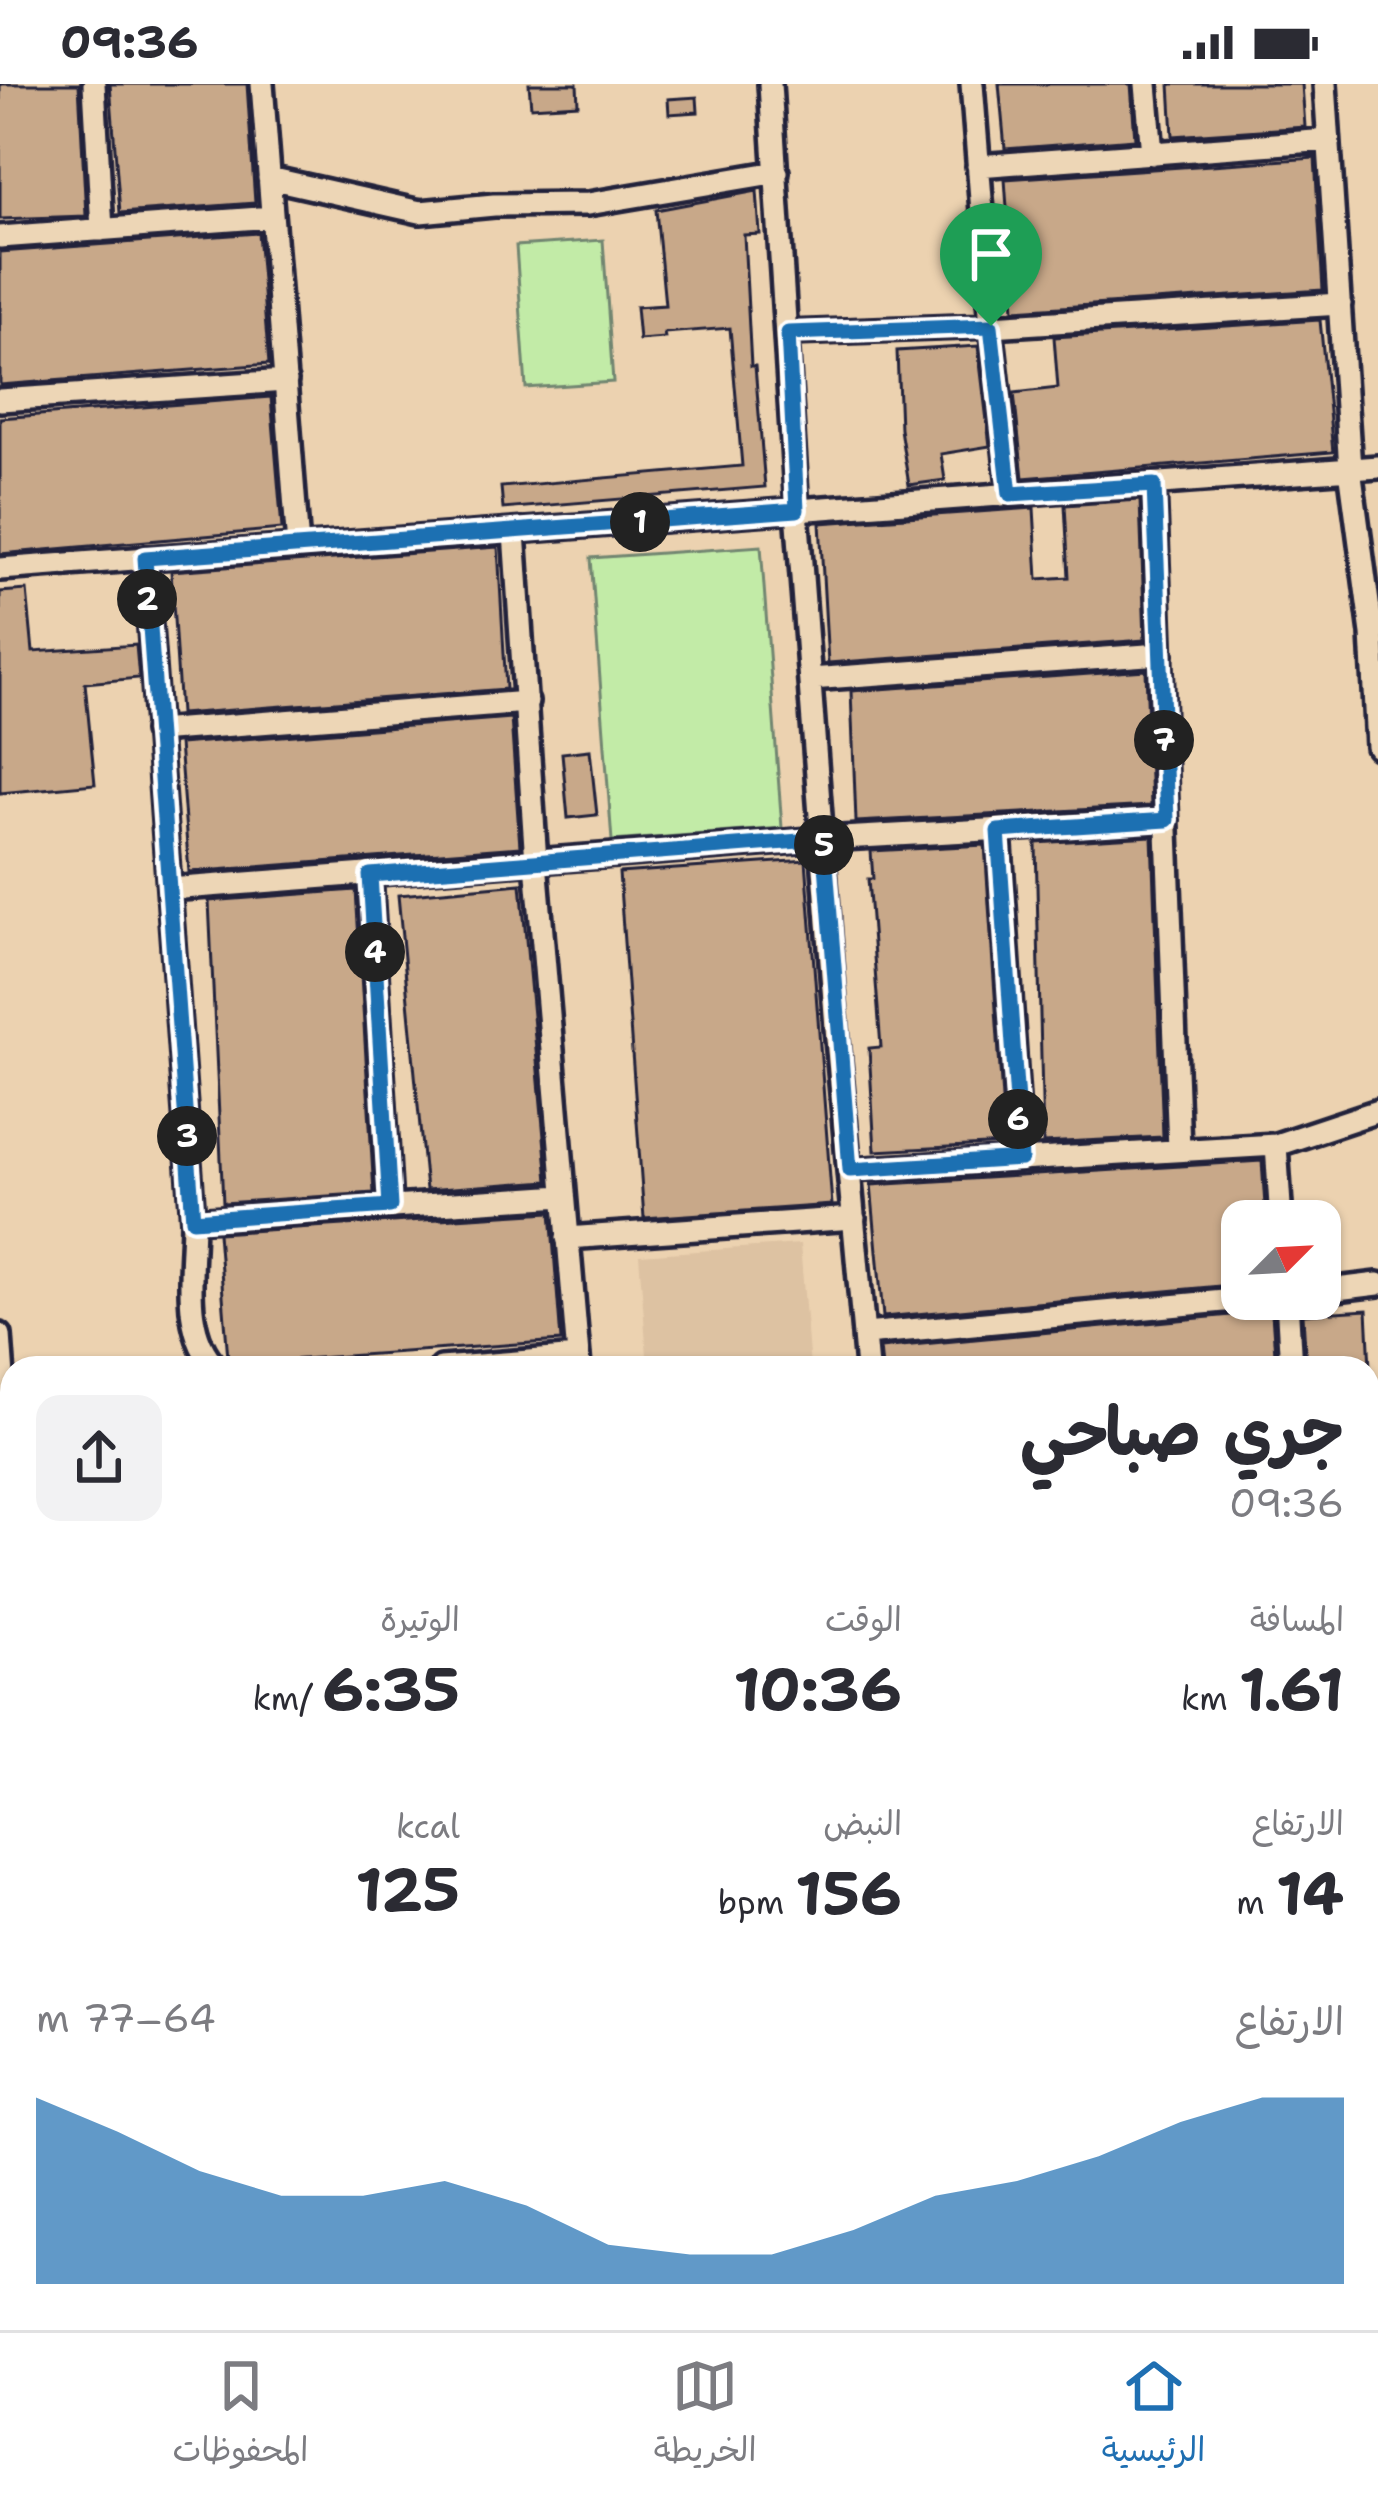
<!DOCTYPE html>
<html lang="ar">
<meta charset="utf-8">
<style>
:root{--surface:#fff;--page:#f2f2f3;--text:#2b2b33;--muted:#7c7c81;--line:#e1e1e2;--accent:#1f6fb2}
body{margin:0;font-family:"Shantell Sans","Playpen Sans Arabic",sans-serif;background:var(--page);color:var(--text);direction:rtl;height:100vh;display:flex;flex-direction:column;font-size:45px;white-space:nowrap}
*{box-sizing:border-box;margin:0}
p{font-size:39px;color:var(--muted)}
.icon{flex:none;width:66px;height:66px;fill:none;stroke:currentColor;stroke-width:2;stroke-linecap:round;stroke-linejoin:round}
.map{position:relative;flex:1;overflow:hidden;direction:ltr}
.sheet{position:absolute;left:0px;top:1272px;width:1380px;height:975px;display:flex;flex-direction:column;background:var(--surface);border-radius:36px 36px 0 0;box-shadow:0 3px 9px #0004;direction:rtl}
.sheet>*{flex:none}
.needle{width:78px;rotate:66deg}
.buttons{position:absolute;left:1221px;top:1116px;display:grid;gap:24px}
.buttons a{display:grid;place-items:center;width:120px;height:120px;border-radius:24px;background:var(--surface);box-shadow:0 3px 9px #0004;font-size:60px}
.pin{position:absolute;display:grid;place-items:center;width:102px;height:102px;color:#fff;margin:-123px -51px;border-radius:50% 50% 50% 0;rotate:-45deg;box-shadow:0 0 12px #0007}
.pin .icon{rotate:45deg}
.km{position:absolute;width:60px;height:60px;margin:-30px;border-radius:50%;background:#222;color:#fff;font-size:33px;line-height:60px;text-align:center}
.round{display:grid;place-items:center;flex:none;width:126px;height:126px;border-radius:24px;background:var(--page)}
.overview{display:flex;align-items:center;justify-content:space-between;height:204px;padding:0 36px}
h1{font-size:66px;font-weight:700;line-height:90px}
.stats{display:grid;grid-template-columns:repeat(3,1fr);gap:18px;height:204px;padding:12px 36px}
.stats div{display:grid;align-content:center}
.stats b{font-size:60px;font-weight:700}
.stats small{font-size:33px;font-weight:400}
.stats p{font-size:33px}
.chart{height:336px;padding:24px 36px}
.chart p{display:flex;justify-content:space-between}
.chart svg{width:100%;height:216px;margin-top:12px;fill:var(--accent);opacity:.7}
.status{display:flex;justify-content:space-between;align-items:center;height:84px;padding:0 60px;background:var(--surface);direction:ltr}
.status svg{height:33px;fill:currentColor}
.tab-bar{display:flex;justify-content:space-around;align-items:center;height:168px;border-top:3px solid var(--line);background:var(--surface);font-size:33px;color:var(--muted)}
.tab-bar a{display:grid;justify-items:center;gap:6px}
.tab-bar .selected{color:var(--accent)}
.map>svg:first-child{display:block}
.built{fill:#ddc2a2}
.green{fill:#c2eba7;stroke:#728671;stroke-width:3}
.building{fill:#c8a889;stroke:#22223b;stroke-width:3}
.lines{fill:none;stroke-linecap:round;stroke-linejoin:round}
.minor-casing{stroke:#22223b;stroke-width:30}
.minor{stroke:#edd6b6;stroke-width:21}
.route-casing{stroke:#fff;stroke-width:24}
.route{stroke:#1f6fb2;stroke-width:15}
</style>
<div class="status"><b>09:36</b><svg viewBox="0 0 49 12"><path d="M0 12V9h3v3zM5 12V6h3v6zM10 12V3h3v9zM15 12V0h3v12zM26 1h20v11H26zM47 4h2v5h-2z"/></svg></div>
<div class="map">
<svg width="1378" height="2246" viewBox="0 0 1378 2246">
<rect width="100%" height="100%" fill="#ecd2b0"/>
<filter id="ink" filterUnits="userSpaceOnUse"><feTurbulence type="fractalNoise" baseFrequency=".00833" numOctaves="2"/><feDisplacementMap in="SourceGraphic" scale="24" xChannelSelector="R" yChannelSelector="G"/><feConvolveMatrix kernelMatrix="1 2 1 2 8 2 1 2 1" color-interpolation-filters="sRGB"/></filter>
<g filter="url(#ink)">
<!-- built -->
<path class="built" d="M800 1160 810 1284H648L639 1171Z"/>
<!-- green -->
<path class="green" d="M603 156 613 298 526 304 516 162Z
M761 462 782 744 612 757 591 474Z"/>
<!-- building -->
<path class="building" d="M0 0H79L86 132 0 135Z
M110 0H247L255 119 120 129Z
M529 0H577L578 20 531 23Z
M999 0H1131L1135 55 1005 65Z
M1170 0H1302L1305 43 1173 52Z
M697 13 698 28 669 30 668 15Z
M1315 74 1323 206 1014 226 1005 95Z
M757 107 760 150 744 151 751 282H755L765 403 503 425 501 403 742 382 730 244 664 249 665 254 639 256 636 223 665 221 656 126Z
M258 149 269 280 0 301V168Z
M1320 236 1333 368 1023 394 1014 309 1058 304 1054 253Z
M978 262 990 362 941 370 945 396 909 401 900 345 897 267Z
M271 313 282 445 0 470V334Z
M1140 416 1145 556 828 579 820 439 1034 424 1038 495 1069 493 1065 421Z
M498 463 506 605 180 630 171 487Z
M27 506 33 568 136 561 139 594 85 599 95 700 0 709V508Z
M1146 586 1151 722 856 738 851 607Z
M511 634 520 763 189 788 179 660Z
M590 666 597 731 568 734 562 669Z
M1152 752 1163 1053 1043 1059 1036 759Z
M985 761 1005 1060 875 1067 869 964 881 963 868 795H873L871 767Z
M806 776 832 1121 644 1134 619 789Z
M521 800 548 1097 426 1106 398 811Z
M356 806 374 1109 223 1119 209 817Z
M1262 1077 1266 1137H1242V1200L883 1233 871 1101Z
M551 1128 561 1257 231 1280 228 1274 218 1149Z
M1367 1226 1370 1284H1306L1303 1230Z
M1242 1230H1272L1276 1284H882L880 1264Z"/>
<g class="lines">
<!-- minor casing -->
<g class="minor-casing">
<path id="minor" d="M94 0 102 146
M262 0 298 463
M770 0 797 426 836 944 867 1284
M972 0 991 242 1010 410
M1146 0 1152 70
M1325 0 1350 385 1372 549 1378 663
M978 82 1328 56
M269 94 420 128 494 121 588 120 777 88
M0 153 272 133
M788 249 991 242 1340 220
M0 316 286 297
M1154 401 1179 1065
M514 448 536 778 579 1284
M145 474 193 1136C193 1183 180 1249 217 1284
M0 485 1378 383
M810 595 1161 570
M156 647 527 618
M999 747 1021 1075
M370 791 390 1122
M169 805 824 755 1167 736
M1276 1061 1281 1137
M850 1086 1276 1061 1378 1027
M193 1136 563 1112
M567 1154 854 1134
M1320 1207 1378 1200
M1287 1215 1291 1284
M865 1250 1246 1215
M0 1251 12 1420
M441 1284 578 1273
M1368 1382 1378 1381
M1368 1408 1378 1407
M0 1482 12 1481
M0 1517 12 1516
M1368 1674H1378
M1368 1897 1378 1896
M204 2235 205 2246
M358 2235 359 2246
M670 2235V2246
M826 2235 827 2246
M954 2235 955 2246
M1327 2235 1328 2246
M515 2244 597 2235"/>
</g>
<!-- minor -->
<use href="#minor" class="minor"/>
</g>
</g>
<g class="lines" filter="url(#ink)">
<!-- route casing -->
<g class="route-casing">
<path id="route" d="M991 242 1010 410 1154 401 1167 736 998 747 1021 1075 850 1086 824 755 370 791 390 1122 193 1136 145 474 797 426 788 249Z"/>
</g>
<!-- route -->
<use href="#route" class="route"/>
</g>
</svg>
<div class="buttons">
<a><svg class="needle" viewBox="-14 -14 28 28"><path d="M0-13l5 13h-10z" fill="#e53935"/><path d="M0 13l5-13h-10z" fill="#7c7c81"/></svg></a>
</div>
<div class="pin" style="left:991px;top:242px;background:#1e9e55"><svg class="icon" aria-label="arrive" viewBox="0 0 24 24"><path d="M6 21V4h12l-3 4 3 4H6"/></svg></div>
<b class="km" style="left:640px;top:438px">1</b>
<b class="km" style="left:147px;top:515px">2</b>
<b class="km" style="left:187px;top:1052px">3</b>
<b class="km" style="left:375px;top:868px">4</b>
<b class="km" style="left:824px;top:761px">5</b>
<b class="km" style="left:1018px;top:1035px">6</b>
<b class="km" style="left:1164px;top:656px">7</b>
<section class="sheet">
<div class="overview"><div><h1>جري صباحي</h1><p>09:36</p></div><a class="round"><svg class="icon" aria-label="share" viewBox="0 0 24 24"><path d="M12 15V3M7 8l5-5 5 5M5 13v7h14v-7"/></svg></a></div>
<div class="stats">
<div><p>المسافة</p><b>1.61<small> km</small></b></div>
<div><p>الوقت</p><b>10:36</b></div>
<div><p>الوتيرة</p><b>6:35<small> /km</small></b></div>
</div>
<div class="stats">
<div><p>الارتفاع</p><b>14<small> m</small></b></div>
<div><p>النبض</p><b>156<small> bpm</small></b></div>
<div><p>kcal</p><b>125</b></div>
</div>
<div class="chart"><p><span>الارتفاع</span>64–77 m</p>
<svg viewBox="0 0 160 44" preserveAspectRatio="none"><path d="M0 44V6L10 13L20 21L30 26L40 26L50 23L60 28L70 36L80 38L90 38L100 33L110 26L120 23L130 18L140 11L150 6L160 6V44z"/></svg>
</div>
</section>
</div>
<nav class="tab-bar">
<a class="selected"><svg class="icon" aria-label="home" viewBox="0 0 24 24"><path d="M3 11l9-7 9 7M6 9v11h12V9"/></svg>الرئيسية</a>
<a><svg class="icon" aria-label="map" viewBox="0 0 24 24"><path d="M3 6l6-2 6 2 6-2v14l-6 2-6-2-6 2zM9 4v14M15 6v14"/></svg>الخريطة</a>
<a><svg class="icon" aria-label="saved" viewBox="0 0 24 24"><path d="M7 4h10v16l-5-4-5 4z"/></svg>المحفوظات</a>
</nav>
